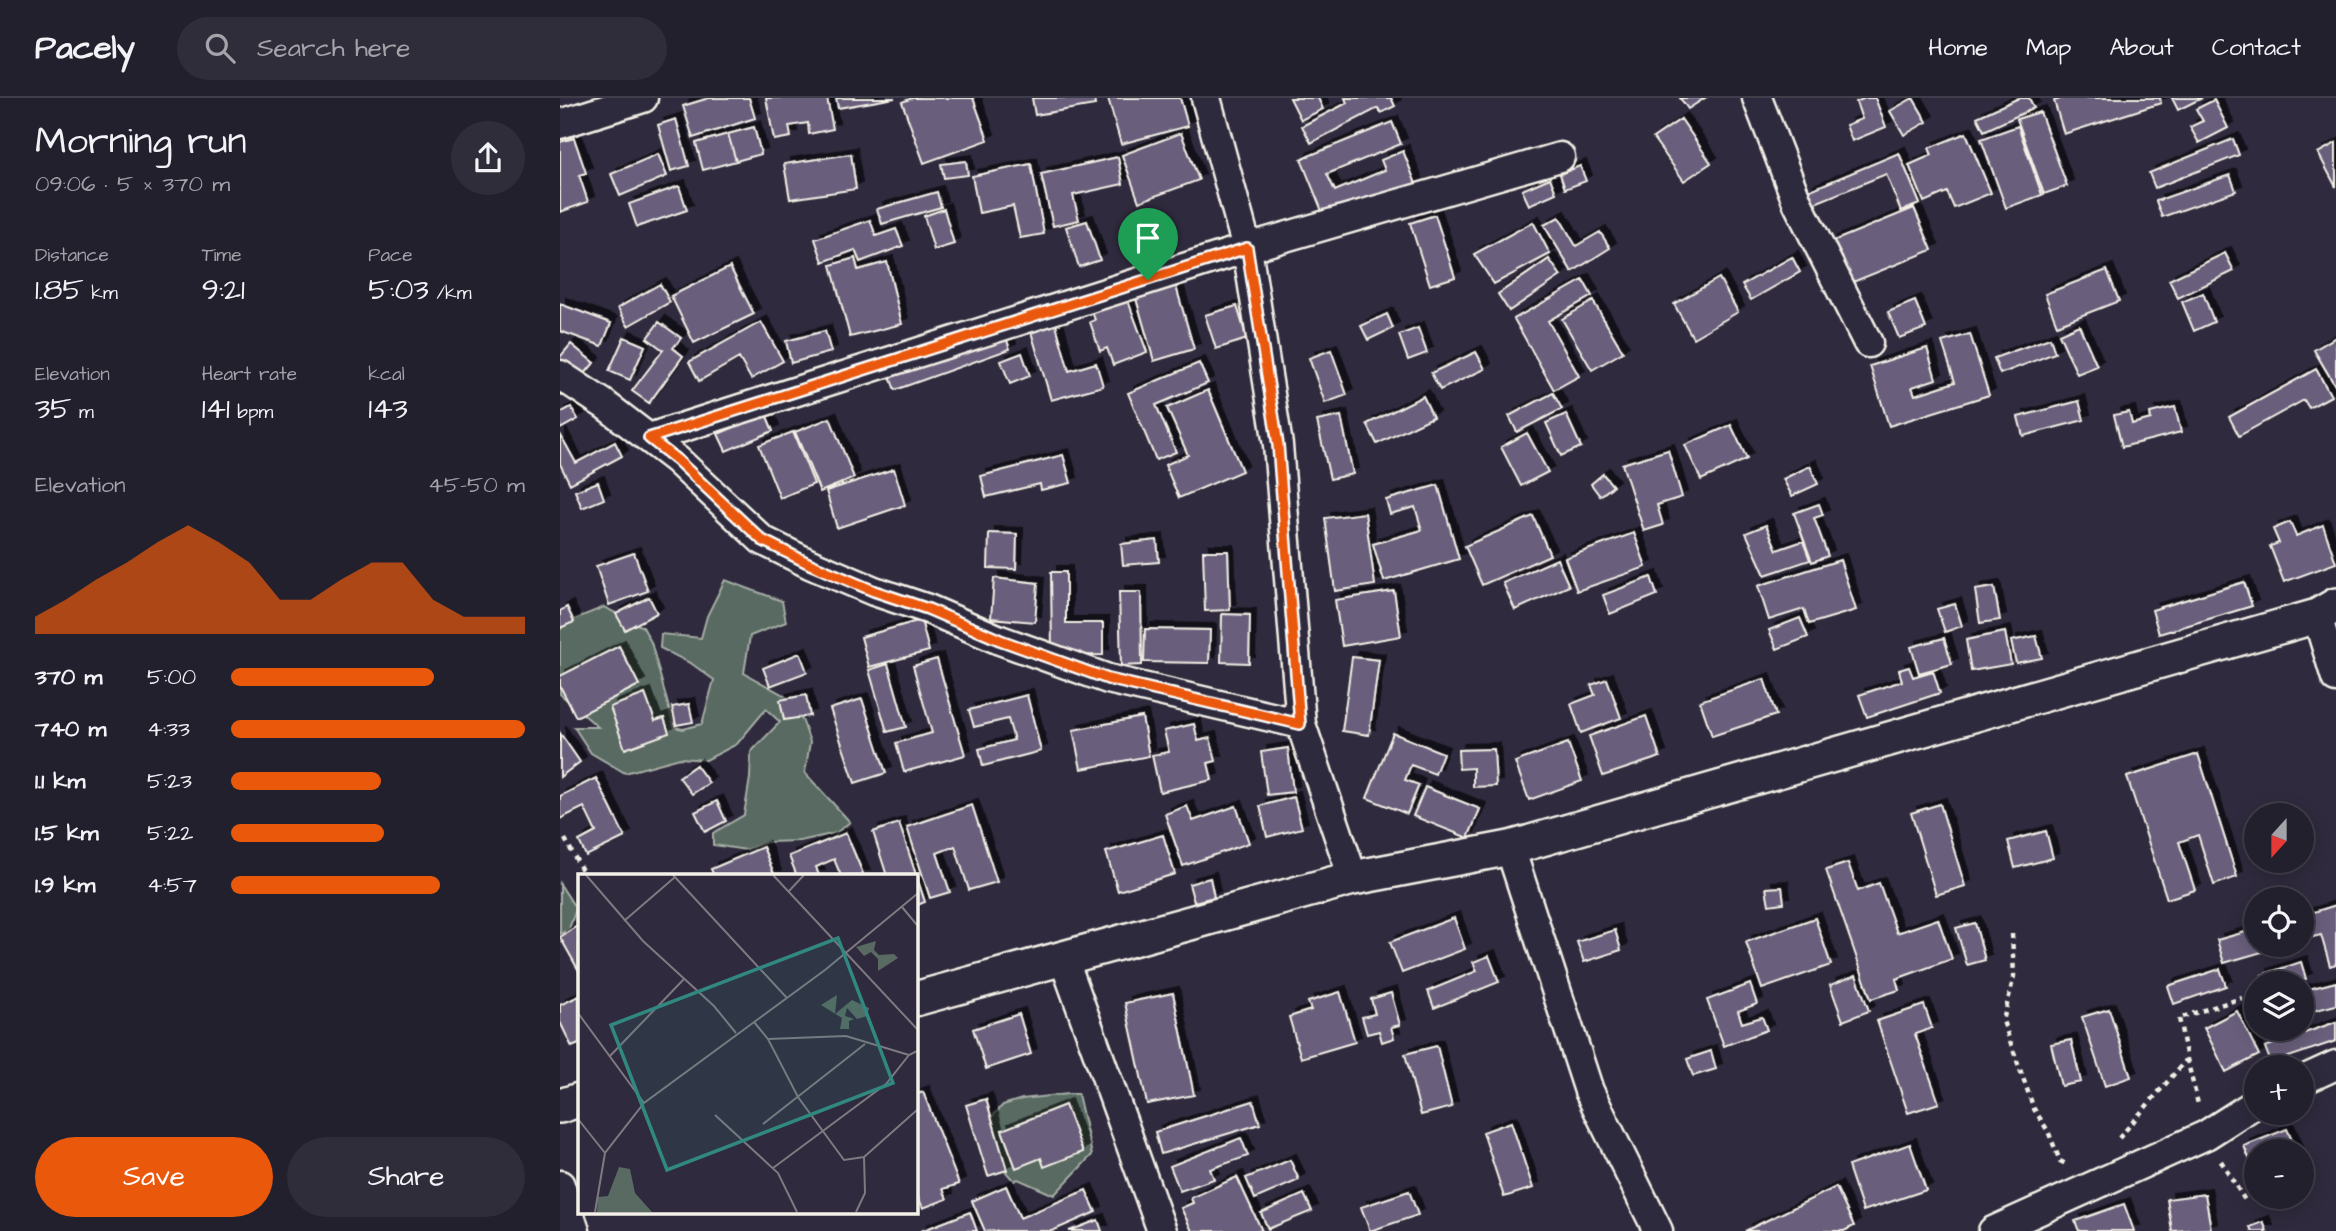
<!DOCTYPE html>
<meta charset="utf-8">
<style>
:root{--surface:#23202e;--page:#2f2d3a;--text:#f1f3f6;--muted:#a3a3aa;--line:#403e4a;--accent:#ea580c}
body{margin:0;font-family:"Architects Daughter",sans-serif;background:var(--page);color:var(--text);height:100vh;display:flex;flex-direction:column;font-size:26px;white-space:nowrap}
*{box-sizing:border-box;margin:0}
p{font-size:23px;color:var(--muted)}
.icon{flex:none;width:38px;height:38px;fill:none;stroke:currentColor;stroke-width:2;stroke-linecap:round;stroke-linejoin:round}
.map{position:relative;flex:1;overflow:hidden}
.details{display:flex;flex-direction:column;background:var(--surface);width:560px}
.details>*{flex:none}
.needle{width:46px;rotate:201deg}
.fabs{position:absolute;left:1684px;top:705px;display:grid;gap:14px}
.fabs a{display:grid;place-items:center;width:70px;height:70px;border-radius:50%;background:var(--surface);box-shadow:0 4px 18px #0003,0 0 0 2px var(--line);font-size:35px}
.pin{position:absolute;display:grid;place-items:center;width:60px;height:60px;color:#fff;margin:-72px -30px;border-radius:50% 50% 50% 0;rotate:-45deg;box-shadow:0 0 7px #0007}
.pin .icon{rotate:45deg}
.round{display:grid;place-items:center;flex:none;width:74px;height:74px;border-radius:37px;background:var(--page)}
.summary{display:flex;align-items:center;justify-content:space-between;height:119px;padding:0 35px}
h1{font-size:38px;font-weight:600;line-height:52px}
.stats{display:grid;grid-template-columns:repeat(3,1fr);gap:10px;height:119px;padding:7px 35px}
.stats div{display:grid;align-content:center}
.stats b{font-size:30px;font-weight:600}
.stats small{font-size:19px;font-weight:400}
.stats p{font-size:19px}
.chart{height:196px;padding:14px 35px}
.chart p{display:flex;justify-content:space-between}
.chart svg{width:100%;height:126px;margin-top:7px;fill:var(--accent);opacity:.7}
.cta{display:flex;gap:14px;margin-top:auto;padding:14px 35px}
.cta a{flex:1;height:80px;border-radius:42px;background:var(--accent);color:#fff;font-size:28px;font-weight:600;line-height:80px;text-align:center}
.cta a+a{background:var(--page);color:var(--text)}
ul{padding:0 35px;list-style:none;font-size:23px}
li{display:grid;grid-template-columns:112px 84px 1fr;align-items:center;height:52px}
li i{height:18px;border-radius:9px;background:var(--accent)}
header{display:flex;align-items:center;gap:42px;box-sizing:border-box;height:98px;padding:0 35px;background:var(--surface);border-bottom:2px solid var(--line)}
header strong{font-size:33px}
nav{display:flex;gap:38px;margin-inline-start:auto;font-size:24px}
.search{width:490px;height:63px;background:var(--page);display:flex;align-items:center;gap:18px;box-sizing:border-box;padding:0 24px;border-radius:38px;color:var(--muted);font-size:26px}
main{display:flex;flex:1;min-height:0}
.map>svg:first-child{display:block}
.green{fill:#586a62;stroke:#a6aea5;stroke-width:2}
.building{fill:#695e7c;stroke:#f4f1e8;stroke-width:2;filter:url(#shadow)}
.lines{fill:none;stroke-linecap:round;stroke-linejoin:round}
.minor-casing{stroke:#f4f1e8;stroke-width:33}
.tertiary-casing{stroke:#f4f1e8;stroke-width:38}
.path{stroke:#f4f1e8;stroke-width:4.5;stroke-dasharray:5 5;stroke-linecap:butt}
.minor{stroke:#2f2a3d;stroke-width:28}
.tertiary{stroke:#2f2a3d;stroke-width:33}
.route-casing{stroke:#fff;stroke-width:14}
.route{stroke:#ea580c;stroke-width:9}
.inset-road{fill:none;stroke:#7e7a81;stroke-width:2}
.view{fill:#318880;fill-opacity:0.15;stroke:#318880;stroke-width:3.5}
.inset-edge{fill:none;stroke:#f4f1e8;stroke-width:3.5}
</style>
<header>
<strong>Pacely</strong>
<div class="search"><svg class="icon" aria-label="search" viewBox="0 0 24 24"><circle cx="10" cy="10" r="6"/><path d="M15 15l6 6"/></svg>Search here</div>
<nav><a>Home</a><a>Map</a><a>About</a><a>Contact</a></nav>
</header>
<main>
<section class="details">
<div class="summary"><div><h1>Morning run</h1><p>09:06 · 5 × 370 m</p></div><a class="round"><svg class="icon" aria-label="share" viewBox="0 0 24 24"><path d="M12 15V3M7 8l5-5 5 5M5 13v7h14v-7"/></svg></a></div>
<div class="stats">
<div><p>Distance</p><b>1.85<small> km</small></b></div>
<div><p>Time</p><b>9:21</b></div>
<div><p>Pace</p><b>5:03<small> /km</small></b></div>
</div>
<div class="stats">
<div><p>Elevation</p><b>35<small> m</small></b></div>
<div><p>Heart rate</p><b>141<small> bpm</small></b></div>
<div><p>kcal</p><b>143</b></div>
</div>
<div class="chart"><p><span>Elevation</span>45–50 m</p>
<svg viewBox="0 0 160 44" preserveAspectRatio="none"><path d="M0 44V38L10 32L20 25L30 19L40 12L50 6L60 12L70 19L80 32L90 32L100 25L110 19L120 19L130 32L140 38L150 38L160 38V44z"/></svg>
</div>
<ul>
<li><b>370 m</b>5:00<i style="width:69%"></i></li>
<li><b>740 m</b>4:33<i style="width:100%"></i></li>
<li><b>1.1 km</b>5:23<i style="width:51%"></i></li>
<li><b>1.5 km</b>5:22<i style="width:52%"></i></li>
<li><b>1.9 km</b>4:57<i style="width:71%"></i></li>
</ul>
<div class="cta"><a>Save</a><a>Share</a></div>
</section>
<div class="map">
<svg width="1776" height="1133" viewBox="0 0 1776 1133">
<defs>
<filter id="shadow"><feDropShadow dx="6" dy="-6" stdDeviation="0" flood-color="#0009"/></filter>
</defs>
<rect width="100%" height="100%" fill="#2f2a3d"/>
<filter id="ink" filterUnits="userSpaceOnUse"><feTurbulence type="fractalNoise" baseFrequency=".0143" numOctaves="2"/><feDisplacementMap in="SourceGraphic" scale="14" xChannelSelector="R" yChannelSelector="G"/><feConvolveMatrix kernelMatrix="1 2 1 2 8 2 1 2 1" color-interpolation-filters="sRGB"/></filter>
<g filter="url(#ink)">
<!-- green -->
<path class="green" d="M165 482 222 503 226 524 190 538 184 575 236 604 250 644 245 675 290 724 276 735 240 743 207 744 186 752 153 747V735L184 717 190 680 191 654 220 624 206 611 177 646 146 662 120 660 65 675 31 655 14 629H38L0 596V532L7 524 44 509 83 529 91 544 114 629 123 631 142 626 154 582 132 566 100 550 101 536 141 540 147 518Z
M0 786 16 811 9 831 0 836Z
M508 996H518L532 1057 494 1097 458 1081 454 1083 435 1062 417 1034 443 1007 462 1001Z"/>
<!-- building -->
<path class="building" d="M149 0H189L195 20 133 40 123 8Z
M206 0H267L273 31 249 36 248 25 229 28 231 39 214 42Z
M276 0H335L278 10Z
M352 0H413L428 42 364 65 342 4Z
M472 0H534L535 7 475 17Z
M548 0H620L628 28 561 46Z
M730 0H758L763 11 741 22Z
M785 0H831L835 8 821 15 818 10 751 45 742 28 787 5Z
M1120 0H1145L1128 11Z
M1305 0H1315L1326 29 1292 43 1286 27 1302 21 1296 4Z
M1353 0 1367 24 1344 37 1330 13Z
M1459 0H1469L1474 10 1424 33 1417 19Z
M1503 0H1600L1601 5 1504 36 1494 3Z
M1612 0H1642L1618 12Z
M1654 2 1668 30 1639 45 1630 29 1643 23 1636 11Z
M1480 14 1507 88 1484 96 1457 21Z
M116 21 129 68 111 73 98 27Z
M1121 21 1151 65 1124 83 1093 40Z
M832 24 841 46 767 76 775 93 825 72 821 62 843 53 856 86 766 123 741 61Z
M1458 28 1482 97 1446 110 1421 41Z
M194 29 201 56 176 63 168 36Z
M621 35 639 82 579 104 562 57Z
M1406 35 1431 95 1394 110 1387 94 1364 104 1349 67 1372 57 1369 50Z
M168 36 176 63 143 72 136 45Z
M14 40 26 75 19 77 28 104 0 114V44Z
M1673 41 1679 57 1595 90 1589 75Z
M1776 45V89L1758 55Z
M1339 55 1360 106 1341 113 1326 76 1253 106 1248 93Z
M98 56 107 78 60 98 51 76Z
M291 56 296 91 230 101 224 66Z
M558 59 563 86 513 97 519 122 493 128 481 76Z
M406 63 408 77 384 80 381 66Z
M471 66 484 136 460 140 453 108 419 115 412 78Z
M1020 68 1026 83 1005 91 1000 76Z
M1670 77 1676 93 1602 119 1596 103Z
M990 80 996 95 969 107 962 92Z
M119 88 127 112 77 129 69 106Z
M377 94 381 109 322 126 317 111Z
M1354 110 1372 152 1288 186 1271 144Z
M384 111 394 146 374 152 364 118Z
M875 117 895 179 870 187 850 125Z
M999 119 1016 148 1040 134 1050 150 1012 174 984 127Z
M310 122 316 138 336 131 343 148 300 164 295 152 263 164 255 141Z
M527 123 540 162 519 169 506 129Z
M973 124 990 156 934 186 914 156Z
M1665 155 1674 173 1618 200 1609 182Z
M1232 159 1240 174 1191 202 1182 187Z
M295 160 298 172 327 164 342 226 290 239 271 167Z
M989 161 1001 178 949 213 938 196Z
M170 169 194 216 134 245 111 198Z
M1547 172 1559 203 1497 227 1485 196Z
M1159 180 1178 214 1133 240 1114 206Z
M1023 182 1032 198 988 223 1019 278 994 292 954 221Z
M615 185 634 251 594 263 575 197Z
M100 186 110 204 68 228 58 210Z
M565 195 587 254 553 267 547 250 540 253 530 224 535 222 530 208Z
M1643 195 1654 224 1634 233 1622 204Z
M1033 203 1063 254 1032 272 1002 221Z
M1355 203 1366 230 1339 240 1328 214Z
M0 206 51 225 42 248 0 233Z
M677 208 687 241 656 251 645 217Z
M492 213 509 273 536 265 543 288 491 302 467 220Z
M827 216 833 230 808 242 801 228Z
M99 224 121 240 113 250 123 258 89 305 72 293 103 252 87 240Z
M201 224 223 263 191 281 179 260 139 283 129 264Z
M1519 227 1537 268 1517 276 1499 236Z
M442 229 450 251 335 292 327 271Z
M858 230 867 255 848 262 839 237Z
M265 233 271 254 231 265 226 243Z
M1410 236 1429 297 1329 328 1310 268 1367 250 1376 281 1352 289 1355 297 1395 284 1382 244Z
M64 239 85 248 70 282 49 273Z
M1776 239V289L1754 252Z
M1490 240 1495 255 1440 276 1434 260Z
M11 246 34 265 18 284 0 269V259Z
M771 252 787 297 765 305 749 260Z
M916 254 925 271 880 292 871 275Z
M462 255 470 278 450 286 441 263Z
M639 265 648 285 596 307 616 354 596 362 568 295Z
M1756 271 1771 298 1749 310 1744 302 1679 338 1669 319Z
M648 292 682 373 619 400 605 367 628 357 607 310Z
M993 295 1002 311 957 334 949 318Z
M863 298 873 319 817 346 807 326Z
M1519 303 1524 322 1463 338 1458 319Z
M11 309 18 321 0 331V315Z
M1615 309 1621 334 1562 349 1554 317 1569 314 1572 326 1591 321 1590 315Z
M206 316 213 333 166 353 158 336Z
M1006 316 1021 349 1001 358 986 325Z
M781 318 793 376 770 381 757 323Z
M270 320 294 380 260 394 235 334Z
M1171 327 1187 361 1141 382 1125 347Z
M233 334 254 386 220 400 199 347Z
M967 335 988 374 961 388 941 349Z
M0 336 16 365 55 344 62 358 10 386 0 366Z
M1108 352 1122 399 1097 407 1103 427 1084 433 1062 366Z
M503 357 511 385 481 392 480 386 426 399 421 378Z
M1250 368 1258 386 1232 398 1223 381Z
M334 371 345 407 277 430 266 393Z
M1043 376 1053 388 1040 398 1031 386Z
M38 384 44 401 22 410 15 393Z
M878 387 899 461 824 483 813 446 862 432 855 409 830 416 826 402Z
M1259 406 1263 417 1254 420 1268 458 1252 464 1234 415Z
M805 415 815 487 775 493 765 420Z
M973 418 990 457 922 487 905 448Z
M1730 424 1736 438 1763 427 1776 465 1724 484 1710 448 1719 445 1713 431Z
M1206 427 1217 452 1243 443 1250 462 1205 477 1186 435Z
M429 435 457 436 456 471 428 470Z
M1074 435 1086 469 1017 493 1005 460Z
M597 442 599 464 563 467 561 446Z
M643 453H668L670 512 645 513Z
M74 455 88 493 49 507 36 468Z
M997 461 1009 488 955 512 943 485Z
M1280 462 1296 512 1249 526 1244 511 1209 522 1198 488Z
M491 474H506V525H543V557L492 558Z
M1091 479 1097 497 1050 516 1043 497Z
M434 480 478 485 475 524 431 520Z
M1684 484 1692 508 1599 536 1592 512Z
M1434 489 1440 522 1420 525 1415 492Z
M834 493 841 538 782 548 775 502Z
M559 494H581L582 567 561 568Z
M89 499 97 515 65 532 56 516Z
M1395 506 1402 528 1385 534 1377 511Z
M7 509 14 524 0 530V513Z
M662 516 690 517 689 565 661 564Z
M1240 520 1248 539 1217 551 1209 532Z
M361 522 369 553 309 569 301 539Z
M585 531 650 532 649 565 584 564Z
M1445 534 1451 566 1411 573 1406 542Z
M1476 538 1482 560 1456 565 1451 543Z
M1384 540 1392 566 1359 575 1351 549Z
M59 548 79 587 16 619 0 588V578Z
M240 555 247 574 210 588 203 570Z
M792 559 819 562 809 637 782 633Z
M377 561 405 657 344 674 336 645 372 635 353 568Z
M328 566 346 629 327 634 309 572Z
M1349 569 1353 579 1373 573 1380 595 1307 619 1299 597 1342 583 1339 572Z
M1047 581 1061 620 1021 635 1011 606 1035 597 1031 587Z
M1204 581 1216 617 1152 638 1140 603Z
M85 596 95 623 104 620 109 635 65 651 50 609Z
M246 597 250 618 224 622 220 602Z
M467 597 481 653 423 668 419 651 454 642 448 621 414 629 409 612Z
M302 601 326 675 295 685 270 611Z
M129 606 133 624 116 627 112 609Z
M1086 618 1100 659 1043 678 1029 638Z
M582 619 589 658 521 671 513 632Z
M634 626 638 643 650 640 656 663 648 665 652 682 600 694 592 657 609 654 604 633Z
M0 635 20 664 0 679Z
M833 635 883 655 875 676 851 667 845 682 859 687 847 716 807 700Z
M1008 645 1022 683 969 702 955 664Z
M728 650 733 694 707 697 701 654Z
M934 651 936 688 913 689V670L899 671 898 652Z
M1638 656 1677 779 1654 787 1638 737 1619 744 1635 792 1607 801 1567 679Z
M136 667 149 685 132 696 119 679Z
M36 680 65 739 26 758 19 743 36 734 24 709 0 721V698Z
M865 689 920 711 908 740 853 718Z
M734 699 742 730 707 739 700 708Z
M157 703 166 723 145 734 135 714Z
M1380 706 1405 788 1376 797 1351 715Z
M412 707 437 784 409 792 395 748 377 755 390 794 370 800 347 729Z
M627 708 633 723 676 708 689 745 623 768 605 716Z
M339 725 365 804 355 808V778H327L313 734Z
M1486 733 1493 760 1455 770 1448 743Z
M286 735 304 778H281L274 761 256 769 259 778H237L229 758Z
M603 737 615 776 558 793 546 754Z
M203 749 215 778H154L151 771Z
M1288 765 1298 793 1319 785 1337 835 1378 821 1392 861 1336 881 1339 892 1311 901 1266 772Z
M650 780 654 799 634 804 629 786Z
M1222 789 1224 805 1209 807 1206 790Z
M1776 807V866L1770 868 1761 837 1741 842V818Z
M894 820 905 851 842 875 830 844Z
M1255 820 1271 867 1202 891 1186 844Z
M1415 825 1425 862 1407 867 1396 830Z
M19 827V873L0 839Z
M1696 831V847H1726L1664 865 1657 842Z
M1055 832 1061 852 1024 864 1017 844Z
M929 858 939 884 874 910 868 893 917 873 913 864Z
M1741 864 1746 881 1733 886H1705L1702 877Z
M1660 871 1666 888 1614 906 1608 888Z
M1296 877 1309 913 1283 923 1270 887Z
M1776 884V907L1741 916V893Z
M1190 886 1197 906 1178 913 1182 925 1202 919 1207 932 1164 948 1147 902Z
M780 894 795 944 741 960 729 919 751 912 748 904Z
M613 895 634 997 587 1006 565 905Z
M831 895 840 927 831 929 834 940 822 944 819 933 807 936 802 919 815 916 811 901Z
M19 898V946L12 949 0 924V907Z
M1696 906V927L1690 907Z
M1364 907 1372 930 1355 936 1379 1005 1348 1015 1317 923Z
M1549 911 1571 979 1545 988 1522 919Z
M1677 913 1699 957 1666 974 1644 930Z
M459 916 471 956 426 971 413 931Z
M1776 924V943L1711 965 1705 949Z
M1511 942 1521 984 1501 988 1491 946Z
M877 948 892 1009 861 1017 845 956Z
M1151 953 1156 971 1133 978 1127 961Z
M363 994 399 1086 383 1091 387 1101 363 1110 355 1092V997Z
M426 1001 447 1072 428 1078 406 1007Z
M693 1003 700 1026 601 1056 595 1034Z
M505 1007 523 1054 484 1069 481 1060 456 1070 442 1032Z
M951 1024 973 1090 944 1099 923 1034Z
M1727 1031 1737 1054H1696V1063L1691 1065 1684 1048Z
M681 1040 688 1058 650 1071 654 1081 620 1093 610 1068Z
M1350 1046 1366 1092 1303 1113 1288 1068Z
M730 1062 739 1082 695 1101 686 1080Z
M677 1079 702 1133H632L621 1110 633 1105 631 1100Z
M446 1088 460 1120 526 1092 536 1114 492 1133H425L412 1103Z
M1276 1089 1294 1128 1284 1133H1185Z
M849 1093 858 1117 810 1133 801 1109Z
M744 1096 752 1113 708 1131 701 1115Z
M1645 1096 1651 1131 1612 1133 1607 1101Z
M1564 1106 1574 1133H1519L1515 1123Z
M410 1114 417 1133H361Z
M538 1122 542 1133H509Z
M1703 1124 1707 1133H1692L1690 1129Z"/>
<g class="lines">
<!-- minor casing -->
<g class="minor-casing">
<path id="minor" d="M646 0 687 150 718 347 741 626 793 780
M1197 0 1238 106 1308 245
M0 26 83 0
M0 277 44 306 117 362 202 442 250 466 314 493 368 511 440 542 548 581 741 626
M89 340 687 150 1000 59
M1757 518 1776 580
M950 750 1029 993 1098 1133
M503 859 602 1133
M1741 983 1776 967
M0 1087 15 1133
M1433 1133 1646 1037 1696 1005"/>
</g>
<!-- tertiary casing -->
<g class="tertiary-casing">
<path id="tertiary" d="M355 901 793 780 950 750 1757 518 1776 507
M0 1008 19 1002"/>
</g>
<!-- path -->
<path class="path" d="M5 741 25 778
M1452 836 1454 878 1443 923 1474 1011 1488 1033 1500 1063 1506 1066
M1627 961 1638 1006
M1559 1040 1627 961 1619 920 1682 900
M1661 1063 1686 1104"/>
<!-- minor -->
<use href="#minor" class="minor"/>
<!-- tertiary -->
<use href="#tertiary" class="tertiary"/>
</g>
</g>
<g class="lines" filter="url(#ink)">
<!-- route casing -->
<g class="route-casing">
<path id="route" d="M687 150 718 347 740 626 548 581 440 542 368 511 314 493 250 466 202 442 117 362 89 340Z"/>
</g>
<!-- route -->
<use href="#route" class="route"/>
</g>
<!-- overview -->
<g transform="translate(18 776)">
<rect width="340" height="340" fill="#2f2a3d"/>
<path d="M298 67 296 76 301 81 316 80 320 84 300 97V85L293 78 286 82 278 73ZM259 121 257 140 274 126 291 134 289 142 279 145 269 134 267 142 276 145 271 147V155H262L264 144 243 131ZM41 293 52 295 57 319 74 338H19L20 323 30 322Z" fill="#586a62"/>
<path class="inset-road" d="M8 1 65 67 136 132 158 159M95 1 209 124M195 1 339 155M211 17 226 1M324 33 339 51M46 47 97 3M0 139 66 229M176 148 190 165 220 223 266 286 286 283 339 236M190 165 268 162 331 181M31 183 106 105M137 241 200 299 219 338M0 245 27 279M185 250 287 170M195 294 308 210 331 181 339 177M17 338 27 279 66 229 247 96 339 20M278 338 287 319 286 283"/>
<path class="view" d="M260 64 315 209 89 296 33 151Z"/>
<rect width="340" height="340" class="inset-edge"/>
</g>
</svg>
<div class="fabs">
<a><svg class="needle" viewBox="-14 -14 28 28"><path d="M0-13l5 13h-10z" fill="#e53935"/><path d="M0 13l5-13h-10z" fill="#a3a3aa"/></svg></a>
<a><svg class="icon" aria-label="locate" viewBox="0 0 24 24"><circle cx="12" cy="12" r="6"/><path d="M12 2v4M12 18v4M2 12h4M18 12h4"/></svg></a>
<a><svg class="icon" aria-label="layers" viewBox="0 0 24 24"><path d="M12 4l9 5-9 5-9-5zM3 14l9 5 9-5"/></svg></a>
<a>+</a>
<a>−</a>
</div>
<div class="pin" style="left:588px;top:182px;background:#1e9e55"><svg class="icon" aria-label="arrive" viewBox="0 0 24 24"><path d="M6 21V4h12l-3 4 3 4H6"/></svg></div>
</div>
</main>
